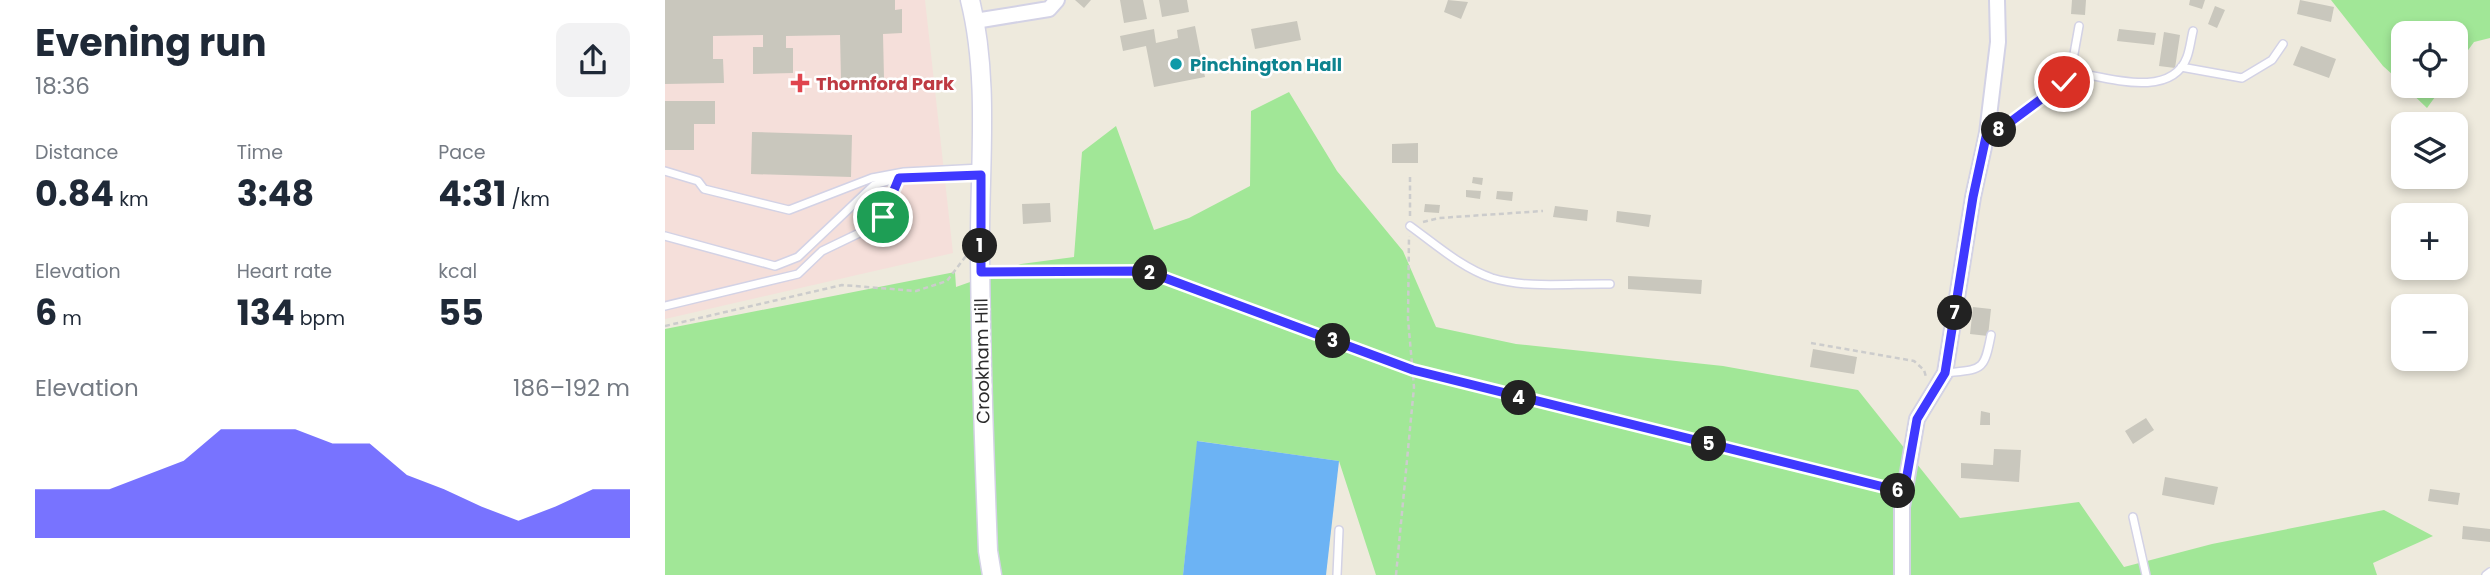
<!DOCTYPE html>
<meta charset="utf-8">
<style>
:root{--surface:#fff;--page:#f2f2f3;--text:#1f2937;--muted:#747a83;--accent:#3f39ff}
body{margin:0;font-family:Poppins,sans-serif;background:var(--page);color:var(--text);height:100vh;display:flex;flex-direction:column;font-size:26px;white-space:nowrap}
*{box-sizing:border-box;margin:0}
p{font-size:23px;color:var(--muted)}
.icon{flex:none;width:38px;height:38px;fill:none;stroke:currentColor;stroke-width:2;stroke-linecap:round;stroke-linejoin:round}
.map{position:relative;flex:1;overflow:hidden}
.sheet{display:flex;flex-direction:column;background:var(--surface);width:665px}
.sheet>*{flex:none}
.buttons{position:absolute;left:1726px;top:21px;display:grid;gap:14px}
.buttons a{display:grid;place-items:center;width:77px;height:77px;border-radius:14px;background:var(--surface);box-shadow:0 4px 10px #0003;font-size:35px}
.pin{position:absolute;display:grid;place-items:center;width:60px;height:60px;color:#fff;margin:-30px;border:4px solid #fff;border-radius:50%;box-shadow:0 2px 7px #0007}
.km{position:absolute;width:35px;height:35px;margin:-18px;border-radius:50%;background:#222;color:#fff;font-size:19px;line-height:35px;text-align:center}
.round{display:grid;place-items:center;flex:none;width:74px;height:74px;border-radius:14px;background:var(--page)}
.summary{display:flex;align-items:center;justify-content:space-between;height:119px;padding:0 35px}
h1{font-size:38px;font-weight:700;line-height:52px}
.metrics{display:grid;grid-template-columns:repeat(3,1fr);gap:10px;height:119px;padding:7px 35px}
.metrics div{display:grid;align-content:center}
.metrics b{font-size:35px;font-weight:700}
.metrics small{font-size:19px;font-weight:400}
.metrics p{font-size:19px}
.chart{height:196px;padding:14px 35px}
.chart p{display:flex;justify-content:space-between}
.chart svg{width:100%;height:126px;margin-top:7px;fill:var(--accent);opacity:.7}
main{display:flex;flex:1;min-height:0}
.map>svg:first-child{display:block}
.medical{fill:#f5dfda}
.green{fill:#a1e797}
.water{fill:#6cb3f4}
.building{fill:#c9c7bd}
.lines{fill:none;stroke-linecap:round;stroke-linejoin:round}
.service-casing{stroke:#d3d2e5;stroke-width:10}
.minor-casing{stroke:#d3d2e5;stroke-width:18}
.tertiary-casing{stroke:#d3d2e5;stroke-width:21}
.path{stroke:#ccc;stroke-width:2.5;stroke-dasharray:5 3.5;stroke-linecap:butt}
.service{stroke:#fff;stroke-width:7}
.minor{stroke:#fff;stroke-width:14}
.tertiary{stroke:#fff;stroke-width:18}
.route-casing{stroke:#fff;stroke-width:14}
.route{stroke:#3f39ff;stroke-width:9}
.culture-dot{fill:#0f9aa8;stroke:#fff;stroke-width:2.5}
.health-dot{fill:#e0444e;stroke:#fff;stroke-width:2.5}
.labels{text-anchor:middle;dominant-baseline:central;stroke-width:5;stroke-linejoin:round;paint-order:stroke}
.culture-label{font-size:18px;font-weight:bold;fill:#0d838f;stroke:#fff;text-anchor:start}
.health-label{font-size:18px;font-weight:bold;fill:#be3a42;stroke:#fff;text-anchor:start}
.street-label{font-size:18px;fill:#2b2b2b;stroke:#fff}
</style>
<main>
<section class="sheet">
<div class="summary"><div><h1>Evening run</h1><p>18:36</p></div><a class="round"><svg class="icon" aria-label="share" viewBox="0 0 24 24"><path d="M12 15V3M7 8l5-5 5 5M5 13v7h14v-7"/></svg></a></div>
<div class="metrics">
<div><p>Distance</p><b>0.84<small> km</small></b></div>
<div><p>Time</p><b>3:48</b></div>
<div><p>Pace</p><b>4:31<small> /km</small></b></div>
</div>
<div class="metrics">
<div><p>Elevation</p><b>6<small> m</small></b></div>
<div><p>Heart rate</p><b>134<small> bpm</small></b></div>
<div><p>kcal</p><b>55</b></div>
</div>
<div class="chart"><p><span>Elevation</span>186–192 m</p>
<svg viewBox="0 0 160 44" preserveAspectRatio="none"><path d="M0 44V27L10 27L20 27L30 22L40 17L50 6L60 6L70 6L80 11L90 11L100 22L110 27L120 33L130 38L140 33L150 27L160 27V44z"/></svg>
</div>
</section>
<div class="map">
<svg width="1825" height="575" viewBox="0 0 1825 575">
<rect width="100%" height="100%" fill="#eeeadd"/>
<!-- medical -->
<path class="medical" d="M0 0H260L288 253 0 319Z"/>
<!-- green -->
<path class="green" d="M1666 0H1825V38L1809 42 1790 68V33H1738V84L1718 66Z
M1739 86H1778L1762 108Z
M624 92 672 171 738 251 771 327 851 344 1058 366 1193 390 1295 518 1414 502 1459 567 1547 544 1719 510 1768 536 1708 563 1712 575H711L674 461 533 441 518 575H0V329L290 272 291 287 356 264 409 257 417 152 451 126 489 230 524 218 585 186 586 111Z"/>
<!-- water -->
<path class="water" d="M532 441 674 461 661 575H518Z"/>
<!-- building -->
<path class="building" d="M0 0H230V10L237 9V33L218 34 219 78 176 79 175 35 121 36V48H128V73L88 74V47H98V35L48 36V59H58L59 83 0 84Z
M410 0H426L419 8Z
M455 0H478L482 19 459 23Z
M494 0H522L524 12 497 17Z
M783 0 803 2 796 19 779 12Z
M1407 0H1421L1420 15 1406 14Z
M1525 0H1540L1537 9 1524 5Z
M1635 0 1669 7 1666 22 1632 14Z
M1550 6 1560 10 1552 28 1543 24Z
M632 21 636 40 590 49 586 29Z
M530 26 540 77 489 87 481 46 458 51 455 36 489 29 491 43 513 38 512 30Z
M1454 29 1491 33 1489 45 1452 41Z
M1499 32 1515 35 1510 68 1494 66Z
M1636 46 1671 59 1664 78 1628 65Z
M0 101H50V124H29V150H0Z
M87 132 187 135 186 177 86 174Z
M753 143V163H727V144Z
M808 177 818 178 817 185 807 183Z
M801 190 816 191 815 199 801 197Z
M832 191 848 192 847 201 831 199Z
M385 203 386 222 358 224 357 204Z
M760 204 775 205 774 213 759 212Z
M890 206 923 210 922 221 888 217Z
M952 211 986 215 984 227 951 222Z
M963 276 1037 280 1036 294 963 289Z
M1308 307 1326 309 1323 336 1305 334Z
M1148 349 1192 357 1189 374 1145 367Z
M1316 411 1325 413V425H1315Z
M1481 418 1489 430 1468 444 1460 431Z
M1329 449 1356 450 1354 482 1296 478V463L1328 465Z
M1500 477 1553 487 1549 505 1497 495Z
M1765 489 1795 493 1793 505 1763 501Z
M1798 526 1825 529V542L1797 539Z"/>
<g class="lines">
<!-- service casing -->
<g class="service-casing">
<path id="service" d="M1516 67 1577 78 1607 60 1618 44
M1408 72C1441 77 1506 100 1522 57 1525 49 1526 39 1528 31
M1322 133 1336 129 1405 76 1414 26
M0 171 33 181 39 189 124 210 207 178 239 172 316 168
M745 226C770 244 797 268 827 278 863 289 908 283 945 284
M0 236 110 266 133 257 209 185 234 178 315 175
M0 306 133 274 157 251 211 225 236 176
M1281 373C1317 369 1319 372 1326 335
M1468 517 1481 575
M672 575 674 530
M1821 575 1825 572"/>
</g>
<!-- minor casing -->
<g class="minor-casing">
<path id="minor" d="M310 21 384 9 392 0
M1237 575V507L1252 419 1280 373 1308 197 1322 133 1333 42 1332 0"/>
</g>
<!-- tertiary casing -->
<g class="tertiary-casing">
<path id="tertiary" d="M305 0C324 76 315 160 315 238 315 343 319 447 323 551L327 575"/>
</g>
<!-- path -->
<path class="path" d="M745 216V175
M758 222 774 218 878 211
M329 272 481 271 748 370 1228 489
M0 326 177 285 251 291 282 281 301 256
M1146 343 1249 361 1259 370 1261 377
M731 575 749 387 743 319 744 236"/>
<!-- service -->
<use href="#service" class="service"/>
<!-- minor -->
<use href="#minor" class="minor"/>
<!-- tertiary -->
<use href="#tertiary" class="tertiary"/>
</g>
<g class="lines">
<!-- route casing -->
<g class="route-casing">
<path id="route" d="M218 217 234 178 316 175V272L481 271 748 370 1239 492 1252 419 1280 373 1308 197 1322 132 1336 129 1399 82"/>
</g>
<!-- route -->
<use href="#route" class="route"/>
</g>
<!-- markers -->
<circle class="culture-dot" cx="511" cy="64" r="7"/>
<path class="health-dot" d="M131.5 72.5h7v7h7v7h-7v7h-7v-7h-7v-7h7z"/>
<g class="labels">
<!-- culture labels -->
<g class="culture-label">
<text x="525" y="64">Pinchington Hall</text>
</g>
<!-- health labels -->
<g class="health-label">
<text x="151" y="83">Thornford Park</text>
</g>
<!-- street labels -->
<g class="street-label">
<text transform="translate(317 361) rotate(-91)">Crookham Hill</text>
</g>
</g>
</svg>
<div class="buttons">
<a><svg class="icon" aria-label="locate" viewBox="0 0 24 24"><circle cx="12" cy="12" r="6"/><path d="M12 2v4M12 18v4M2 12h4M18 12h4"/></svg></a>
<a><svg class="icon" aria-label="layers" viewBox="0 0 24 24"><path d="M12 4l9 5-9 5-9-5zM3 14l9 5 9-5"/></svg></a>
<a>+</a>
<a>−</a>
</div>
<div class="pin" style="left:218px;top:217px;background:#1e9e55"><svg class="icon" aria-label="arrive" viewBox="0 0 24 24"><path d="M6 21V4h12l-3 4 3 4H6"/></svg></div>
<div class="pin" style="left:1399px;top:82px;background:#d93025"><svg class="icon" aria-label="check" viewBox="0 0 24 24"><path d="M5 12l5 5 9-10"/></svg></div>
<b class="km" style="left:315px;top:246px">1</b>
<b class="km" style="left:485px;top:273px">2</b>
<b class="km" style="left:668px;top:341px">3</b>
<b class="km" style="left:854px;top:398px">4</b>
<b class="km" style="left:1044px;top:444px">5</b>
<b class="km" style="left:1233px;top:491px">6</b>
<b class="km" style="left:1290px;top:313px">7</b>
<b class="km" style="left:1334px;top:130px">8</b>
</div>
</main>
